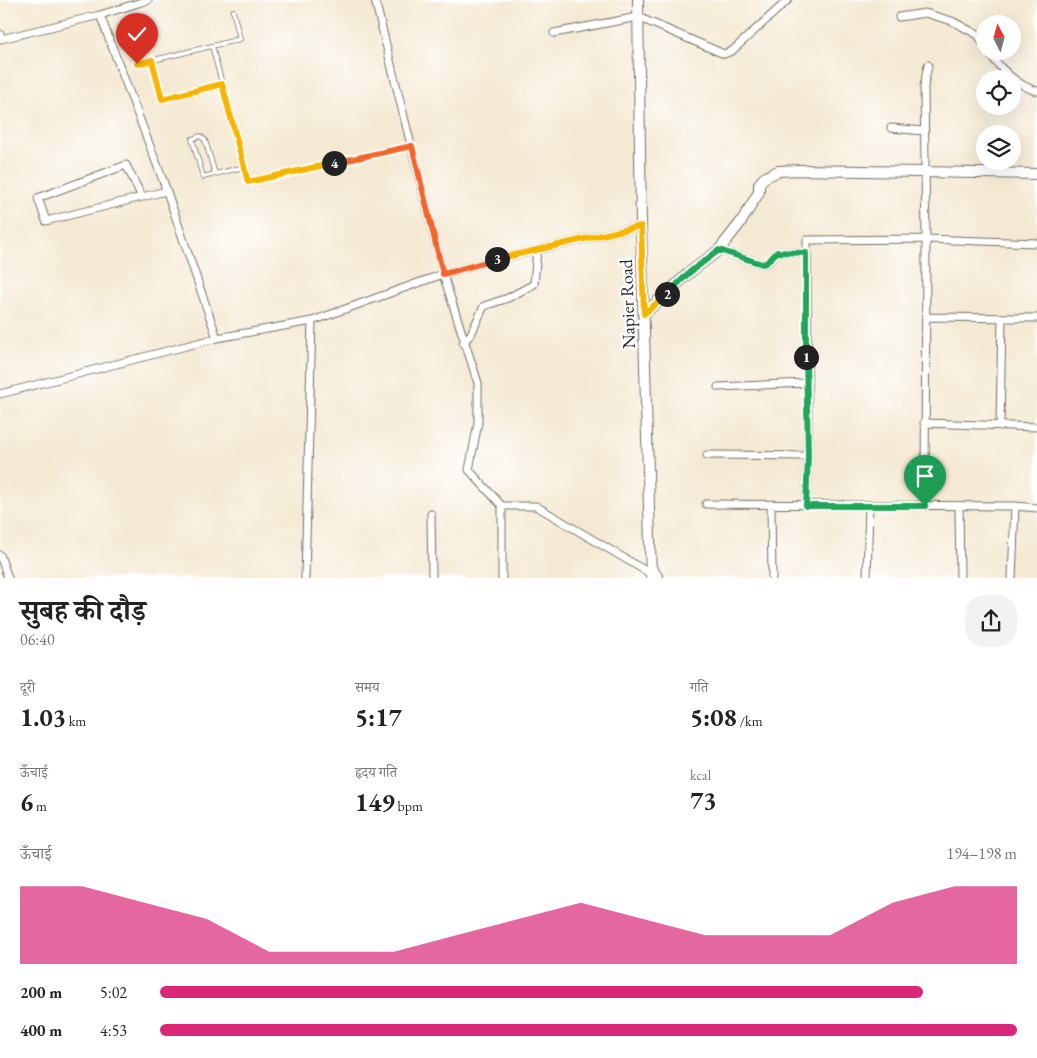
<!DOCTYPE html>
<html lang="hi">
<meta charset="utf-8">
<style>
:root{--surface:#fff;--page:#f2f2f2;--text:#222;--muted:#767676;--accent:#db2777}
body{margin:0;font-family:"EB Garamond","Noto Serif Devanagari",serif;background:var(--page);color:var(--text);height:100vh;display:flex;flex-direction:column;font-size:19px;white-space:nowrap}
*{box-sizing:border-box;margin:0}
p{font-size:16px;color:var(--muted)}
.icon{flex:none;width:28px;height:28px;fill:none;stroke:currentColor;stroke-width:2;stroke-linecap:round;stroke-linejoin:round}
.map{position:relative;height:578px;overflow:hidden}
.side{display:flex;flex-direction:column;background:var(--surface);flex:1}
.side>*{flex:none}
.needle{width:32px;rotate:354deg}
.buttons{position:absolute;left:976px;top:15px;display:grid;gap:10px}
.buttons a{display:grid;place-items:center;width:45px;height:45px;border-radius:50%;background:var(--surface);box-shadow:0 5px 20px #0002;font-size:25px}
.pin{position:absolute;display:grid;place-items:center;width:42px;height:42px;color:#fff;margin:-51px -21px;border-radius:50% 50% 50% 0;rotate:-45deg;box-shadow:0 0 5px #0007}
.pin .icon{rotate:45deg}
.km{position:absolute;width:25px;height:25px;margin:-12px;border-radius:50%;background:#222;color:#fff;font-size:14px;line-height:25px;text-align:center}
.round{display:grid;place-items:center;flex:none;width:52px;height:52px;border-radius:20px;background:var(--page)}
.summary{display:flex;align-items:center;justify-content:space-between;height:85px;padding:0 20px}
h1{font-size:28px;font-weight:700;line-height:38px}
.figures{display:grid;grid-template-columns:repeat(3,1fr);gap:8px;height:85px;padding:5px 20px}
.figures div{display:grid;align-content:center}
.figures b{font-size:25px;font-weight:700}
.figures small{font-size:14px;font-weight:400}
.figures p{font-size:14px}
.chart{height:140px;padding:10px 20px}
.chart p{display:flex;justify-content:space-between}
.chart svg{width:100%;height:90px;margin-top:5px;fill:var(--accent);opacity:.7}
ul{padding:0 20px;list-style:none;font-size:16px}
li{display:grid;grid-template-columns:80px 60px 1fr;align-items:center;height:38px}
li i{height:12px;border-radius:6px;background:var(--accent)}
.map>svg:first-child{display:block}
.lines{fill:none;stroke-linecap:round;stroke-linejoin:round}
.lane-casing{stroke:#716e65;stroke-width:5.5}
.street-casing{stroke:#716e65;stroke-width:9}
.secondary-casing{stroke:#716e65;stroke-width:12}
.lane{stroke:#fff;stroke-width:4}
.street{stroke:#fff;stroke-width:7}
.secondary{stroke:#fff;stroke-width:10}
.split-1-casing{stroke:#fff;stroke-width:10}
.split-2-casing{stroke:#fff;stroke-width:10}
.split-3-casing{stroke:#fff;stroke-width:10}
.split-4-casing{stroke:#fff;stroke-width:10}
.split-5-casing{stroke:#fff;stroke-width:10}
.split-1{stroke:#22a559;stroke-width:6}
.split-2{stroke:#22a559;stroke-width:6}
.split-3{stroke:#f5b400;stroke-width:6}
.split-4{stroke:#f0652b;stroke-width:6}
.split-5{stroke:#f5b400;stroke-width:6}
.labels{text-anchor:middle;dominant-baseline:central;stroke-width:5;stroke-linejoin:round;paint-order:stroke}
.street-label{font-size:18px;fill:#2b2b2b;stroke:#fff}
</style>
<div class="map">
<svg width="1037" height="578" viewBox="0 0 1037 578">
<rect width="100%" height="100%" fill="#fff"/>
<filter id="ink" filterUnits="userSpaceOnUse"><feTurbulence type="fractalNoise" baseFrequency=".02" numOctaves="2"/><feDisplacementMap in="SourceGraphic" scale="10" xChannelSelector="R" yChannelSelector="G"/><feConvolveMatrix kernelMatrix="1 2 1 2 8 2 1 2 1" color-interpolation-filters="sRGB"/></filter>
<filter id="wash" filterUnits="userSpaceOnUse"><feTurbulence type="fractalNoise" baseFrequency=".0096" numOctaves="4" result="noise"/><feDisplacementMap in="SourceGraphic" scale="20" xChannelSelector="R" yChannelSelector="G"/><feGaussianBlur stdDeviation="1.12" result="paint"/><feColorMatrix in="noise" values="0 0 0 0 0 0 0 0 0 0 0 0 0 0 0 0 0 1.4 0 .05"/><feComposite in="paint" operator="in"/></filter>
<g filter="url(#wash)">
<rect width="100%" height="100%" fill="#f4e9d2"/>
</g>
<g filter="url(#ink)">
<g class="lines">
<!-- lane casing -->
<g class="lane-casing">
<path id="lane" d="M233 11 240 39 212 46 248 181 412 146
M152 60 162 99 222 85
M137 64 212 46
M215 174 205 140 200 136 192 139 203 177 244 167"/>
</g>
<!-- street casing -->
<g class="street-casing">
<path id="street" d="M375 0 443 274 478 383V423L469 470 502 506H536L651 574
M100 15 164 183 217 338
M899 17 925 13 952 21 978 35 985 46
M554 33 638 17 724 54 732 51 788 0
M0 34 1 39 100 15 148 0
M988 51C998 67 1019 87 1037 91
M891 128 924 131
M142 197 126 165 38 198 46 221 166 191
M719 250 762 264 767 263 777 252 806 253
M926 317 1037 318
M463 343 471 334 484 306 508 298 534 284 537 250
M718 387 806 383
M0 394 217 338 312 321 443 274 490 261 641 226
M924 423 1037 427
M1000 426 1002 318
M707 455 808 456
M706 504 1015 506 1037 508
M771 505 772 578
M806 505 808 456 807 240 926 239 1037 243
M502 506V578
M925 506 926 239 924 86 928 65
M959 506 960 578
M431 514 432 578
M0 555 8 578
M651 565 660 578
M305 578 312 321
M867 578 869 505
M1012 578 1015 506"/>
</g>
<!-- secondary casing -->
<g class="secondary-casing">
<path id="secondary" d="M638 0 641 226 651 578
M644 314 690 272 719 250 741 222 759 192V184L764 178 778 171 800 170 1037 174"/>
</g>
<!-- lane -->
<use href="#lane" class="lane"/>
<!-- street -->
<use href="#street" class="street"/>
<!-- secondary -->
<use href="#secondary" class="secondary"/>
</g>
</g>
<g class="lines" filter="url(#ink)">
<!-- split-1 casing -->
<g class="split-1-casing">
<path id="split-1" d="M806 357 808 456 806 506H925"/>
</g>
<!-- split-2 casing -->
<g class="split-2-casing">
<path id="split-2" d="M667 294 690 272 719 250 762 264 766 263 777 252 806 253V357"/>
</g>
<!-- split-3 casing -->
<g class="split-3-casing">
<path id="split-3" d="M497 259 641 226 644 314 667 294"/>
</g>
<!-- split-4 casing -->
<g class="split-4-casing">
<path id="split-4" d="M334 163 412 146 443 274 497 259"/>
</g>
<!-- split-5 casing -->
<g class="split-5-casing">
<path id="split-5" d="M137 64 152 60 162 99 222 84 248 182 334 163"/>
</g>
<!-- split-1 -->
<use href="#split-1" class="split-1"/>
<!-- split-2 -->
<use href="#split-2" class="split-2"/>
<!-- split-3 -->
<use href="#split-3" class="split-3"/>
<!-- split-4 -->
<use href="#split-4" class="split-4"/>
<!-- split-5 -->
<use href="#split-5" class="split-5"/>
</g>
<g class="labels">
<!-- street labels -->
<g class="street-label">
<text transform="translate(627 304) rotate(-92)">Napier Road</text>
</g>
</g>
</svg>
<div class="buttons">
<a><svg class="needle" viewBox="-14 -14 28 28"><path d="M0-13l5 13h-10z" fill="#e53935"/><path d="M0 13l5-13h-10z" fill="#767676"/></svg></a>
<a><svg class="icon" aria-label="locate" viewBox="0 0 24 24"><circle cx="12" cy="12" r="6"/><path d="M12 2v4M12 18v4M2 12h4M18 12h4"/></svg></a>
<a><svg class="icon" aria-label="layers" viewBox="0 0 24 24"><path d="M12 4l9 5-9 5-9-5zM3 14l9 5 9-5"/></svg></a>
</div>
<div class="pin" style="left:925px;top:506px;background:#1e9e55"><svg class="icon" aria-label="arrive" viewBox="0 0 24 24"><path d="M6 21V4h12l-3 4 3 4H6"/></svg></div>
<div class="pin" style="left:137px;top:64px;background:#d93025"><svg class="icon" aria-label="check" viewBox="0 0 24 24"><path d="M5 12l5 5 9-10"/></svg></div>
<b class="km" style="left:806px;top:357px">1</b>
<b class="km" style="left:667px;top:294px">2</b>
<b class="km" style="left:497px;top:259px">3</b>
<b class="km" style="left:334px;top:163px">4</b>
</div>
<section class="side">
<div class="summary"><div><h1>सुबह की दौड़</h1><p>06:40</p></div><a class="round"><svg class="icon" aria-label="share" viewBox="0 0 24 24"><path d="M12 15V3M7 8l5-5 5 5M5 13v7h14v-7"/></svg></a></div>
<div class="figures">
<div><p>दूरी</p><b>1.03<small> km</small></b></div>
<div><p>समय</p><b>5:17</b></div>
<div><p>गति</p><b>5:08<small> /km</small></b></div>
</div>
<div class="figures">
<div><p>ऊँचाई</p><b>6<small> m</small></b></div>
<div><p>हृदय गति</p><b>149<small> bpm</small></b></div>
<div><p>kcal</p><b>73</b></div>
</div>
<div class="chart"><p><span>ऊँचाई</span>194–198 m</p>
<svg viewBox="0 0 160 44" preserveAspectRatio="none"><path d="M0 44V6L10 6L20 14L30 22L40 38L50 38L60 38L70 30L80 22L90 14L100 22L110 30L120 30L130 30L140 14L150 6L160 6V44z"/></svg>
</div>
<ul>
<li><b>200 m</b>5:02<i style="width:89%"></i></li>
<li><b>400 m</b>4:53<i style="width:100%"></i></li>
</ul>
</section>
